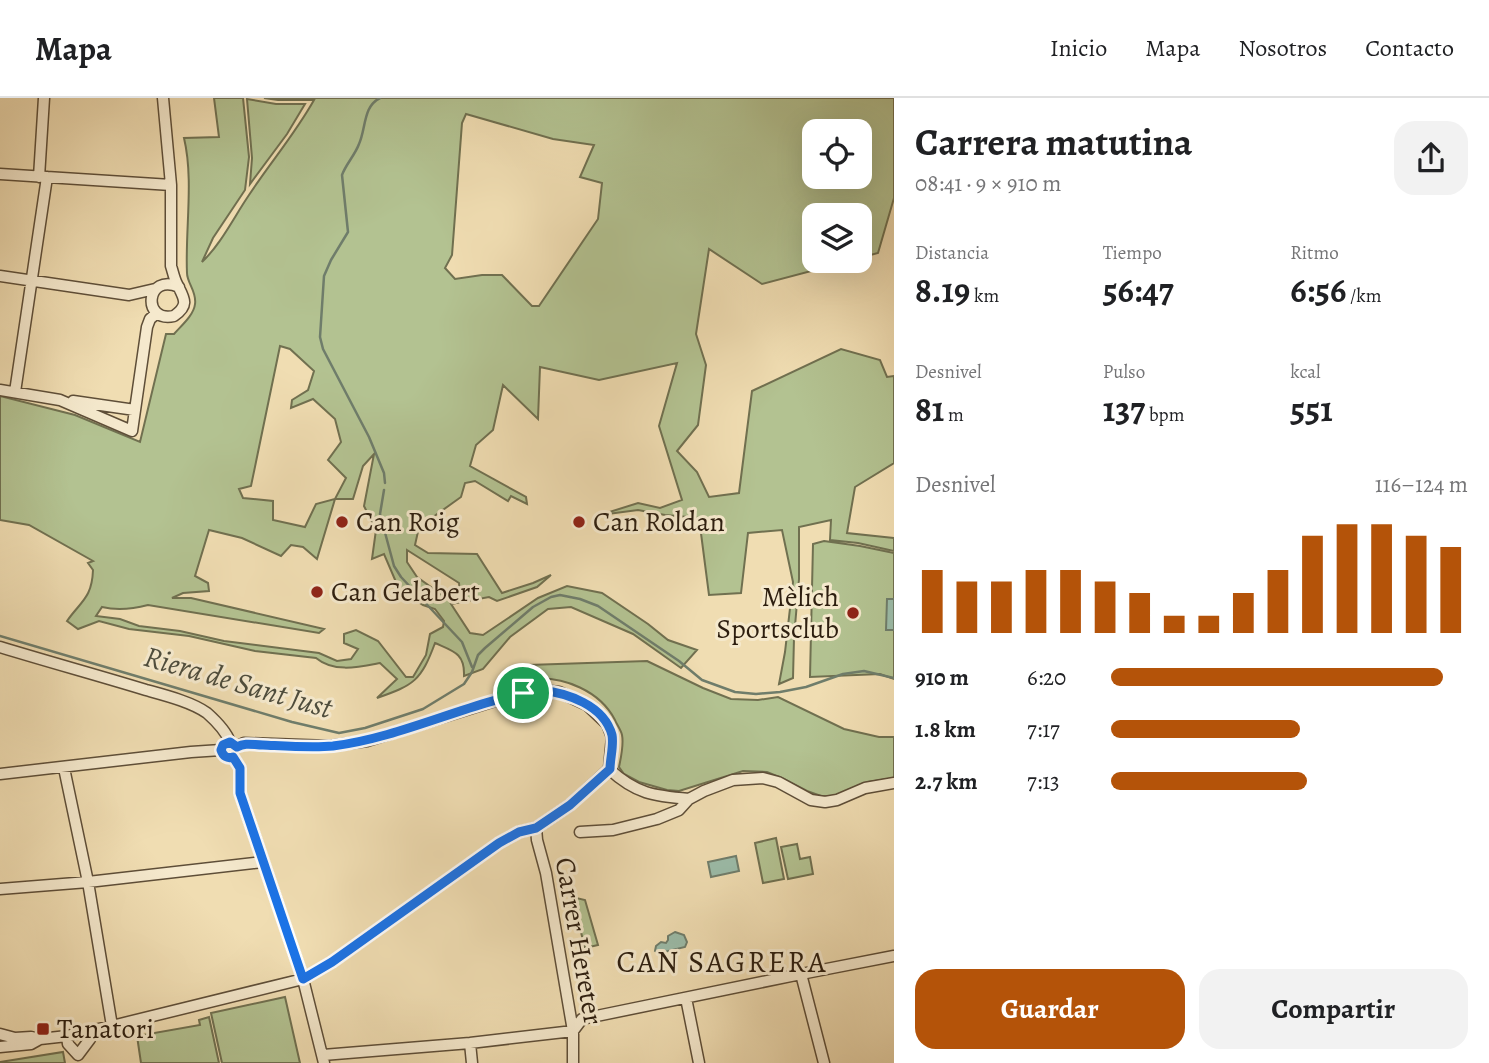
<!DOCTYPE html>
<html lang="es">
<meta charset="utf-8">
<style>
:root{--surface:#fff;--page:#f2f2f2;--text:#202124;--muted:#757577;--line:#e0e0e0;--accent:#b45309}
body{margin:0;font-family:Alegreya,serif;background:var(--page);color:var(--text);height:100vh;display:flex;flex-direction:column;font-size:26px;white-space:nowrap}
*{box-sizing:border-box;margin:0}
p{font-size:23px;color:var(--muted)}
.icon{flex:none;width:38px;height:38px;fill:none;stroke:currentColor;stroke-width:2;stroke-linecap:round;stroke-linejoin:round}
.map{position:relative;flex:1;overflow:hidden}
.drawer{display:flex;flex-direction:column;background:var(--surface);width:595px}
.drawer>*{flex:none}
.fabs{position:absolute;left:802px;top:21px;display:grid;gap:14px}
.fabs a{display:grid;place-items:center;width:70px;height:70px;border-radius:14px;background:var(--surface);box-shadow:0 7px 28px #0002;font-size:35px}
.pin{position:absolute;display:grid;place-items:center;width:60px;height:60px;color:#fff;margin:-30px;border:4px solid #fff;border-radius:50%;box-shadow:0 2px 7px #0007}
.round{display:grid;place-items:center;flex:none;width:74px;height:74px;border-radius:21px;background:var(--page)}
.headline{display:flex;align-items:center;justify-content:space-between;height:119px;padding:0 21px}
h1{font-size:38px;font-weight:700;line-height:52px}
.stats{display:grid;grid-template-columns:repeat(3,1fr);gap:10px;height:119px;padding:7px 21px}
.stats div{display:grid;align-content:center}
.stats b{font-size:35px;font-weight:700}
.stats small{font-size:19px;font-weight:400}
.stats p{font-size:19px}
.chart{height:196px;padding:14px 21px}
.chart p{display:flex;justify-content:space-between}
.chart svg{width:100%;height:126px;margin-top:7px;stroke:var(--accent);stroke-width:6}
.action{display:flex;gap:14px;margin-top:auto;padding:14px 21px}
.action a{flex:1;height:80px;border-radius:21px;background:var(--accent);color:#fff;font-size:28px;font-weight:700;line-height:80px;text-align:center}
.action a+a{background:var(--page);color:var(--text)}
ul{padding:0 21px;list-style:none;font-size:23px}
li{display:grid;grid-template-columns:112px 84px 1fr;align-items:center;height:52px}
li i{height:18px;border-radius:9px;background:var(--accent)}
header{display:flex;align-items:center;gap:42px;box-sizing:border-box;height:98px;padding:0 35px;background:var(--surface);border-bottom:2px solid var(--line)}
header strong{font-size:33px}
nav{display:flex;gap:38px;margin-inline-start:auto;font-size:24px}
main{display:flex;flex:1;min-height:0}
.map>svg:first-child{display:block}
.green{fill:#b3c291;stroke:#707050;stroke-width:2;fill-rule:evenodd}
.water{fill:#9bbca9;stroke:#6f7d6b;stroke-width:2}
.lines{fill:none;stroke-linecap:round;stroke-linejoin:round}
.stream{stroke:#6f7d6b;stroke-width:2.5}
.street-casing{stroke:#5e4e38;stroke-width:13}
.street{stroke:#f5e9cd;stroke-width:10}
.route-casing{stroke:#fff;stroke-width:14}
.route{stroke:#1a73e8;stroke-width:9}
.poi-dot{fill:#8f2418;stroke:#f5e9cd;stroke-width:2.5}
.labels{text-anchor:middle;dominant-baseline:central;stroke-width:6;stroke-linejoin:round;paint-order:stroke}
.poi-label{font-size:28px;fill:#2d1e0f;stroke:#f5e9cd;text-anchor:start}
.street-label{font-size:28px;fill:#2d1e0f;stroke:#f5e9cd}
.water-label{font-size:30px;font-style:italic;fill:#4e4d3d;stroke:#f5e9cd}
.neighbourhood-label{font-size:30px;letter-spacing:2px;fill:#2d1e0f;stroke:#f5e9cd}
</style>
<header>
<strong>Mapa</strong>
<nav><a>Inicio</a><a>Mapa</a><a>Nosotros</a><a>Contacto</a></nav>
</header>
<main>
<div class="map">
<svg width="894" height="965" viewBox="0 0 894 965">
<rect width="100%" height="100%" fill="#f0ddb2"/>
<filter id="stains"><feTurbulence type="fractalNoise" baseFrequency=".00286" numOctaves="4"/><feColorMatrix values="0 0 0 0 .2 0 0 0 0 .09 0 0 0 0 .02 0 0 0 .5 -.17"/></filter>
<radialGradient id="worn" r=".72"><stop offset=".6" stop-color="#630" stop-opacity="0"/><stop offset="1" stop-color="#630" stop-opacity=".3"/></radialGradient>
<!-- green -->
<path class="green" d="M214 0H243L249 59 245 92 213 140 202 164C221 146 234 119 249 97 270 65 295 36 314 2H278L264 0H894V100L878 155 859 160V117H814V163H849L762 186 709 151 696 236 706 267 698 327 677 353 697 374 709 399 739 395 752 293 841 251 880 262 887 279 894 278V365L855 389 847 435 894 440V453L858 445 830 442 831 422 799 429V481L794 540 793 580 779 586 785 554 793 484 782 432 748 435 741 495 709 497 699 420 665 417 638 412 600 417 638 405 660 410 682 402 659 328 677 265 599 282 540 269 538 321 503 287 493 332 476 347 470 368 526 399 527 406 511 398 508 403 475 383 465 385 461 399 419 429 415 447 428 455 477 456 502 495 533 485 551 477 537 489 497 503 489 499 451 506 470 535 483 537 538 500 567 488 602 495 648 526 668 542 697 552 681 570 633 536 571 509 548 511 510 539 483 571 464 578C465 555 453 553 435 545 421 583 414 587 377 600L397 581 380 565C359 569 334 575 316 560L255 553 189 538 129 531 99 523 78 531 67 523C81 503 92 500 93 472L88 465 93 463 29 427 0 422V298L75 317 140 344 166 236H174C181 228 194 217 195 206 197 194 187 185 187 175 185 132 194 82 184 40L219 39ZM466 16 553 41 594 47 580 79 602 85 598 121 539 208H532L502 177H482L455 181 445 170 452 157 462 25ZM814 33H859V79H814ZM280 248 290 251 314 273 308 292 292 302 291 310 313 301 335 321 341 344 328 362 346 380 335 401 316 406 305 429 273 422V403L243 400 239 391 251 388ZM374 356 364 408 376 432 372 461 384 456 399 491 423 507 435 511 444 523 443 529 430 536 426 557 413 579H406L378 543 356 532 344 536V545L358 551 351 561 337 563 319 555 224 543 180 533 139 528 120 521 96 518 102 509C118 513 133 511 148 507L319 535 324 531 191 500H172L183 495 209 493 208 485 195 478 209 432 242 440 281 458 291 447 303 449 317 461 335 401H353L363 368ZM407 452 459 485 460 495 445 499 417 479 407 464Z
M247 1 276 6H305L287 36 250 86 252 60Z
M824 443 860 448 894 455V581L880 576 810 579 813 446Z
M647 563 703 590 731 601 758 602 778 599 844 631 879 639H894V680L868 684 832 699 821 698 807 693 784 681 767 674 743 673 679 693 667 692 639 684 624 676 619 669C621 659 624 647 622 637 621 632 617 627 615 622 600 593 564 578 532 581 522 582 510 587 500 590L510 579 528 567Z
M776 740 784 781 763 785 755 745Z
M797 746 800 761 810 759 813 776 788 781 781 749Z
M572 799 585 802 598 847 585 850Z
M285 899 300 965H222L211 915Z
M209 919 219 965H141L137 938 200 927 199 922Z
M63 954 65 965H0V964Z"/>
<!-- water -->
<path class="water" d="M887 501H894V532H886Z
M736 758 739 773 711 779 708 764Z
M675 834 684 837 687 844 685 849 660 855 655 853 656 848 661 844 666 845 668 842V838Z"/>
<g class="lines">
<!-- stream -->
<path class="stream" d="M380 0C363 8 366 31 359 46 355 57 346 66 342 77L348 134 331 162 324 178 320 239 323 251 369 339 384 375 385 385
M384 392 380 416 394 468 401 479 462 544 472 569
M0 538 292 624 339 635 365 630 423 611 464 586 472 574 478 557 485 550 533 509 551 499 560 497 580 501 598 508 679 563 702 582 735 594 756 596 780 594 806 589 843 576 864 573 894 580"/>
<!-- street casing -->
<g class="street-casing">
<path id="street" d="M163 0 171 87V168C173 174 174 180 177 186 184 200 190 207 174 218 141 225 146 174 179 189
M0 76 171 87
M39 79 44 0
M0 178 129 197 155 191
M0 292 60 302 132 333 147 229 150 221 157 215
M15 294 47 79
M73 303 135 312
M0 549C49 564 97 577 146 592 164 597 192 604 207 615 216 623 226 633 230 644
M237 649 244 645 330 648 367 643 511 598 541 592 559 594 587 607 607 626 612 639 609 671
M233 659 240 670V695L303 881 324 965
M64 670 88 784 112 928
M609 671C636 696 654 698 689 701
M0 676 191 654 221 652
M536 730 537 742 546 775 573 933V965
M580 734 613 732 657 721 679 712 689 701 704 693 733 682 763 680 778 684 811 702 825 704 837 702 865 690 894 685
M0 791 88 784 263 764
M801 876 824 965
M686 900 699 965
M0 936 15 940 31 939 40 941
M67 938 68 946 78 957 90 941V933
M470 945 472 965
M0 949 31 946 40 941 67 938 112 928 303 881 332 864 499 745 519 734 536 730 570 707 609 671
M323 957 470 945 573 933 582 921 801 876 894 858"/>
</g>
<!-- street -->
<use href="#street" class="street"/>
</g>
<g class="lines">
<!-- route casing -->
<g class="route-casing">
<path id="route" d="M541 592C567 595 604 607 612 637 614 647 610 661 610 671L570 707 536 730 519 734 499 745 332 864 303 881 240 695V670L233 659C227 661 223 658 221 652L223 647 230 644 237 649C246 644 253 647 263 647 285 648 312 650 333 648 404 639 470 603 541 592Z"/>
</g>
<!-- route -->
<use href="#route" class="route"/>
</g>
<!-- markers -->
<g class="poi-dot">
<circle cx="342" cy="424" r="7"/>
<circle cx="579" cy="424" r="7"/>
<circle cx="317" cy="494" r="7"/>
<circle cx="853" cy="515" r="7"/>
<rect x="36" y="924" width="14" height="14" rx="3.5"/>
</g>
<g class="labels">
<!-- poi labels -->
<g class="poi-label">
<text x="356" y="424">Can Roig</text>
<text x="593" y="424">Can Roldan</text>
<text x="331" y="494">Can Gelabert</text>
<text x="839" y="499" text-anchor="end">Mèlich<tspan x="839" dy="32">Sportsclub</tspan></text>
<text x="57" y="931">Tanatori</text>
</g>
<!-- street labels -->
<g class="street-label">
<text transform="translate(579 843) rotate(80)">Carrer Hereter</text>
</g>
<!-- water labels -->
<g class="water-label">
<text transform="translate(238 584) rotate(16)">Riera de Sant Just</text>
</g>
<!-- neighbourhood labels -->
<g class="neighbourhood-label">
<text x="722" y="864">CAN SAGRERA</text>
</g>
</g>
<rect width="100%" height="100%" filter="url(#stains)"/>
<rect width="100%" height="100%" fill="url(#worn)"/>
</svg>
<div class="fabs">
<a><svg class="icon" aria-label="locate" viewBox="0 0 24 24"><circle cx="12" cy="12" r="6"/><path d="M12 2v4M12 18v4M2 12h4M18 12h4"/></svg></a>
<a><svg class="icon" aria-label="layers" viewBox="0 0 24 24"><path d="M12 4l9 5-9 5-9-5zM3 14l9 5 9-5"/></svg></a>
</div>
<div class="pin" style="left:523px;top:595px;background:#1e9e55"><svg class="icon" aria-label="arrive" viewBox="0 0 24 24"><path d="M6 21V4h12l-3 4 3 4H6"/></svg></div>
</div>
<section class="drawer">
<div class="headline"><div><h1>Carrera matutina</h1><p>08:41 · 9 × 910 m</p></div><a class="round"><svg class="icon" aria-label="share" viewBox="0 0 24 24"><path d="M12 15V3M7 8l5-5 5 5M5 13v7h14v-7"/></svg></a></div>
<div class="stats">
<div><p>Distancia</p><b>8.19<small> km</small></b></div>
<div><p>Tiempo</p><b>56:47</b></div>
<div><p>Ritmo</p><b>6:56<small> /km</small></b></div>
</div>
<div class="stats">
<div><p>Desnivel</p><b>81<small> m</small></b></div>
<div><p>Pulso</p><b>137<small> bpm</small></b></div>
<div><p>kcal</p><b>551</b></div>
</div>
<div class="chart"><p><span>Desnivel</span>116–124 m</p>
<svg viewBox="0 0 160 44" preserveAspectRatio="none"><path d="M5 44V22M15 44V26M25 44V26M35 44V22M45 44V22M55 44V26M65 44V30M75 44V38M85 44V38M95 44V30M105 44V22M115 44V10M125 44V6M135 44V6M145 44V10M155 44V14"/></svg>
</div>
<ul>
<li><b>910 m</b>6:20<i style="width:93%"></i></li>
<li><b>1.8 km</b>7:17<i style="width:53%"></i></li>
<li><b>2.7 km</b>7:13<i style="width:55%"></i></li>
</ul>
<div class="action"><a>Guardar</a><a>Compartir</a></div>
</section>
</main>
